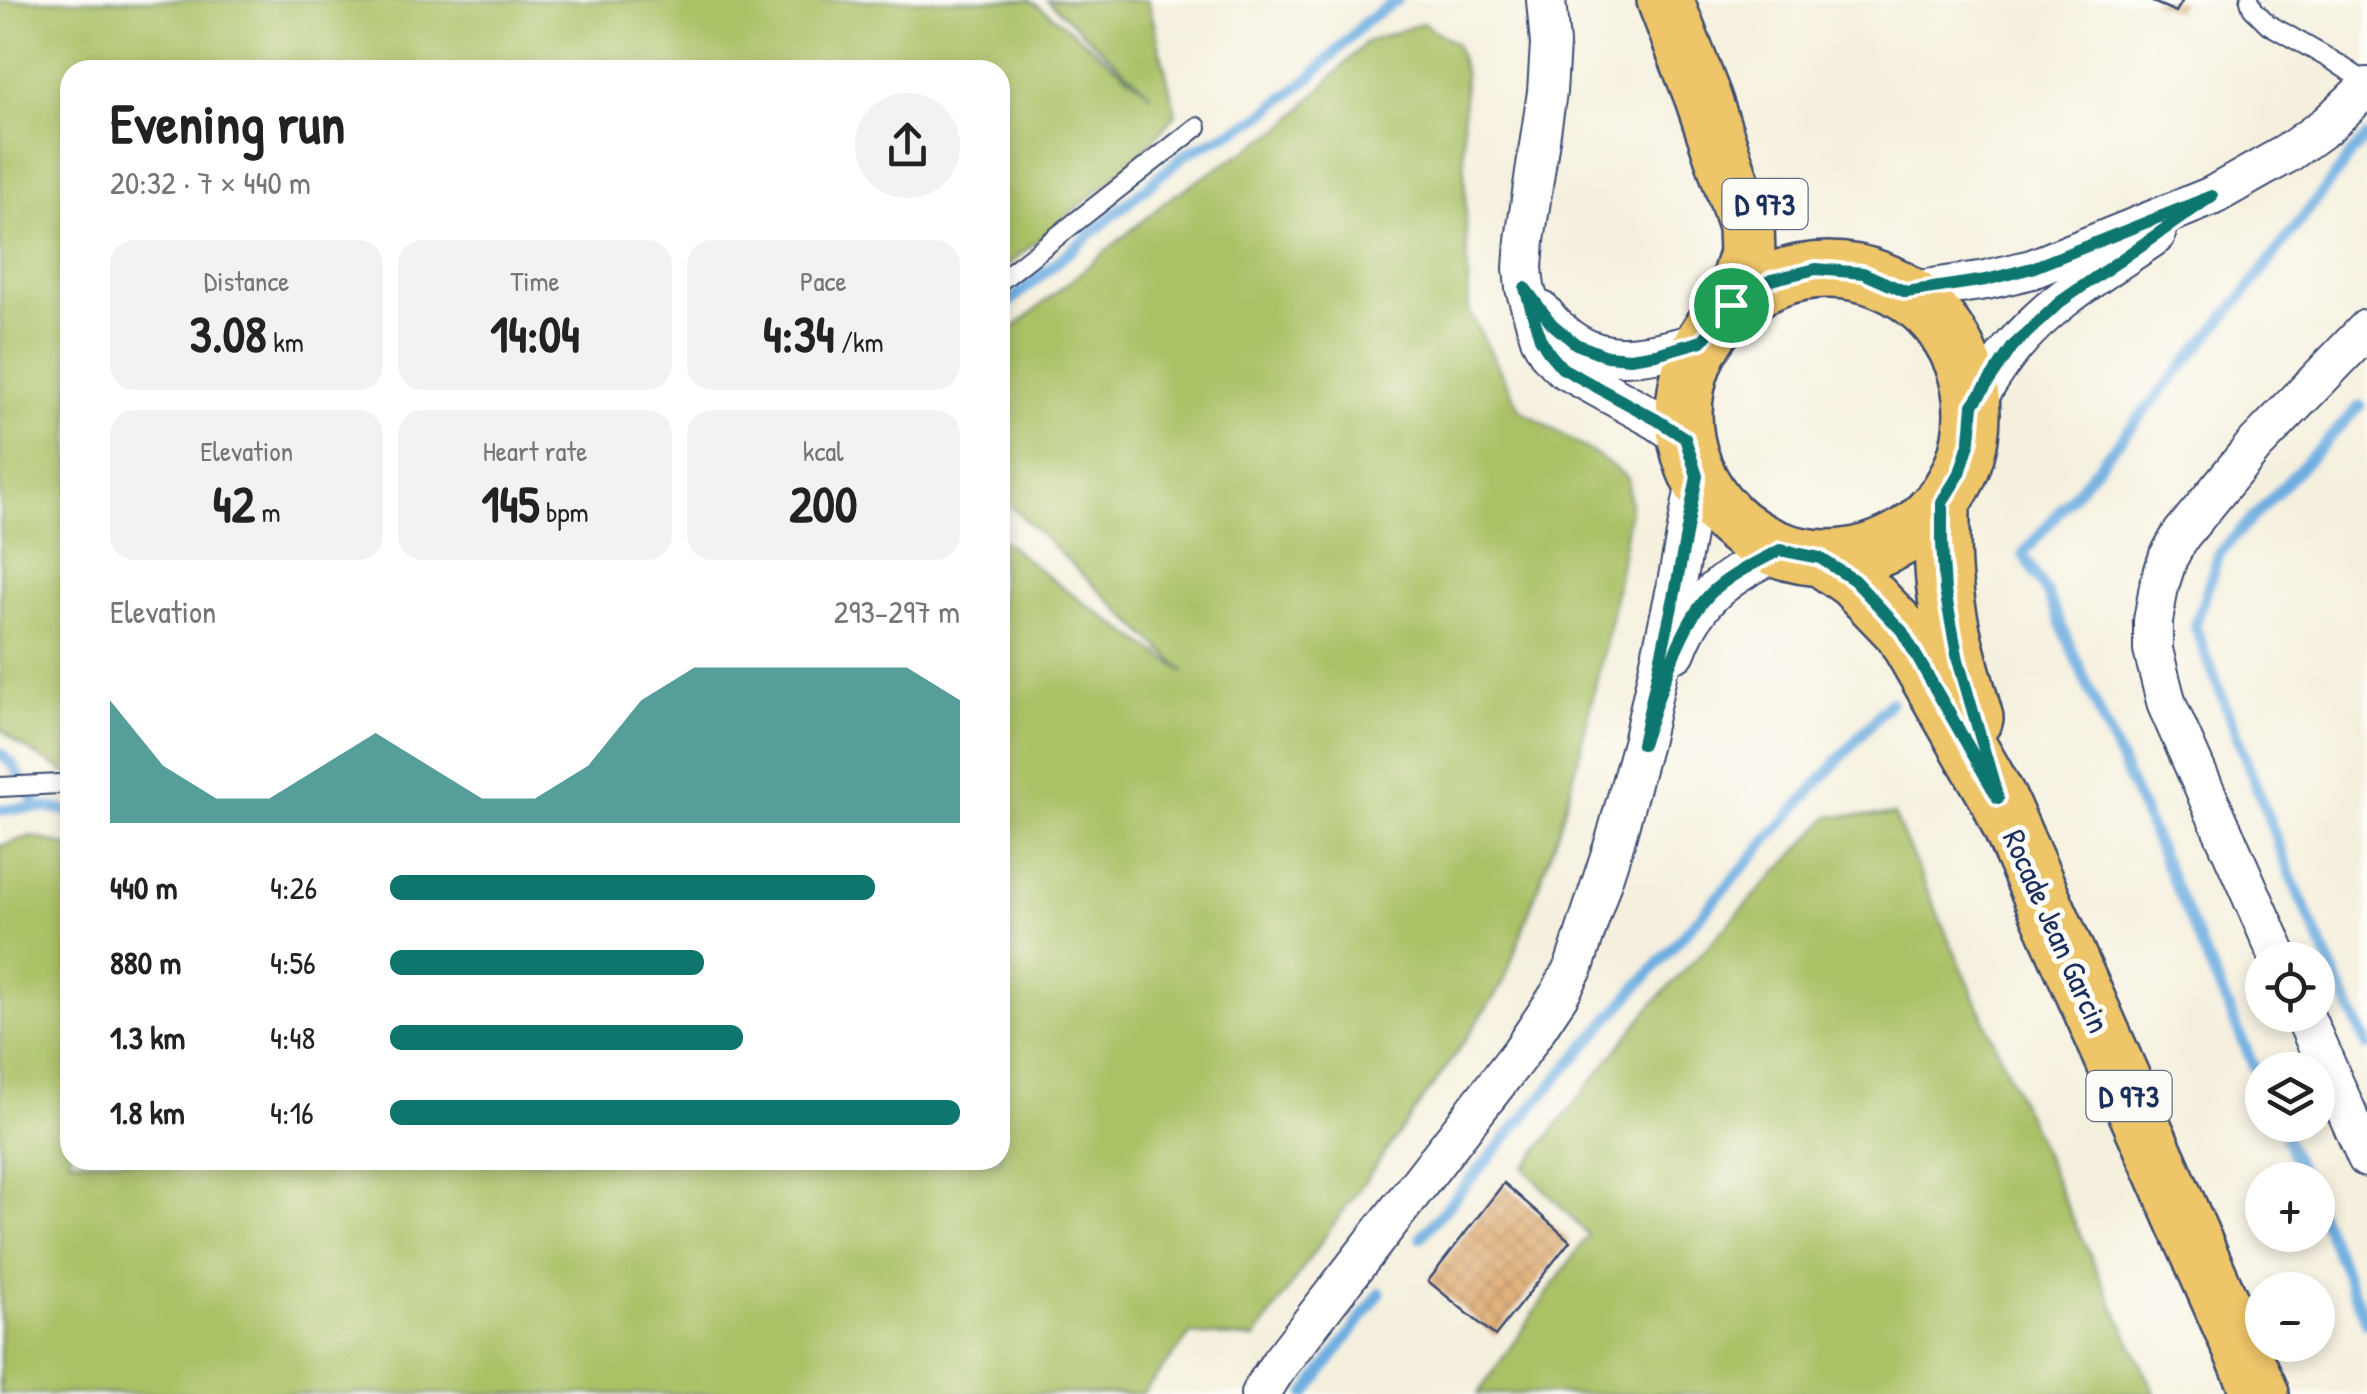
<!DOCTYPE html>
<meta charset="utf-8">
<style>
:root{--surface:#fff;--page:#f2f2f2;--text:#222;--muted:#767676;--accent:#0f766e}
body{margin:0;font-family:"Patrick Hand",sans-serif;background:var(--page);color:var(--text);height:100vh;display:flex;flex-direction:column;font-size:38px;white-space:nowrap}
*{box-sizing:border-box;margin:0}
p{font-size:32px;color:var(--muted)}
.icon{flex:none;width:55px;height:55px;fill:none;stroke:currentColor;stroke-width:2;stroke-linecap:round;stroke-linejoin:round}
.map{position:relative;flex:1;overflow:hidden}
.side{position:absolute;left:60px;top:60px;width:950px;height:1110px;display:flex;flex-direction:column;background:var(--surface);border-radius:30px;box-shadow:0 5px 15px #0003}
.side>*{flex:none}
.fabs{position:absolute;left:2245px;top:942px;display:grid;gap:20px}
.fabs a{display:grid;place-items:center;width:90px;height:90px;border-radius:50%;background:var(--surface);box-shadow:0 5px 15px #0003;font-size:50px}
.pin{position:absolute;display:grid;place-items:center;width:85px;height:85px;color:#fff;margin:-42px;border:5px solid #fff;border-radius:50%;box-shadow:0 2px 10px #0007}
.round{display:grid;place-items:center;flex:none;width:105px;height:105px;border-radius:52px;background:var(--page)}
.headline{display:flex;align-items:center;justify-content:space-between;height:170px;padding:0 50px}
h1{font-size:55px;font-weight:700;line-height:75px}
.stats{display:grid;grid-template-columns:repeat(3,1fr);gap:15px;height:170px;padding:10px 50px}
.stats div{display:grid;align-content:center;border-radius:25px;background:var(--page);text-align:center}
.stats b{font-size:50px;font-weight:700}
.stats small{font-size:28px;font-weight:400}
.stats p{font-size:28px}
.chart{height:280px;padding:20px 50px}
.chart p{display:flex;justify-content:space-between}
.chart svg{width:100%;height:180px;margin-top:10px;fill:var(--accent);opacity:.7}
ul{padding:0 50px;list-style:none;font-size:32px}
li{display:grid;grid-template-columns:160px 120px 1fr;align-items:center;height:75px}
li i{height:25px;border-radius:12px;background:var(--accent)}
.map>svg:first-child{display:block}
.grass{fill:#aac166;stroke:#627862;stroke-width:2.5}
.lines{fill:none;stroke-linecap:round;stroke-linejoin:round}
.stream{stroke:#6eaee1;stroke-width:11}
.building{fill:url(#building-cross-hatch)}
.service-casing{stroke:#3c4c71;stroke-width:22}
.minor-casing{stroke:#3c4c71;stroke-width:42}
.primary-casing{stroke:#3c4c71;stroke-width:60}
.service{stroke:#fff;stroke-width:18}
.minor{stroke:#fff;stroke-width:38}
.primary{stroke:#eec569;stroke-width:55}
.route-casing{stroke:#fff;stroke-width:20}
.route{stroke:#0f766e;stroke-width:12}
.labels{text-anchor:middle;dominant-baseline:central;stroke-width:10;stroke-linejoin:round;paint-order:stroke}
.shield{fill:#fdfcf7;stroke:#5f6c8c;stroke-width:2.5}
.shield-label{font-size:30px;font-weight:bold;fill:#1b2f5e}
.street-label{font-size:32px;fill:#1b2f5e;stroke:#fdfcf7}
</style>
<div class="map">
<svg width="2367" height="1394" viewBox="0 0 2367 1394">
<defs>
<pattern id="building-cross-hatch" width="8" height="8" patternUnits="userSpaceOnUse" patternTransform="scale(2.5)"><rect width="8" height="8" fill="#e2b37d"/><path d="M0 0l8 8M0 8l8-8" fill="none" stroke="#c19a6e"/></pattern>
</defs>
<rect width="100%" height="100%" fill="#fdfcf7"/>
<filter id="ink" filterUnits="userSpaceOnUse"><feTurbulence type="fractalNoise" baseFrequency=".01" numOctaves="2"/><feDisplacementMap in="SourceGraphic" scale="20" xChannelSelector="R" yChannelSelector="G"/><feConvolveMatrix kernelMatrix="1 2 1 2 8 2 1 2 1" color-interpolation-filters="sRGB"/></filter>
<filter id="wash" filterUnits="userSpaceOnUse"><feTurbulence type="fractalNoise" baseFrequency=".0048" numOctaves="4" result="noise"/><feDisplacementMap in="SourceGraphic" scale="40" xChannelSelector="R" yChannelSelector="G"/><feGaussianBlur stdDeviation="2.25" result="paint"/><feColorMatrix in="noise" values="0 0 0 0 0 0 0 0 0 0 0 0 0 0 0 0 0 1.4 0 .05"/><feComposite in="paint" operator="in"/></filter>
<g filter="url(#wash)">
<rect width="100%" height="100%" fill="#f5f0de"/>
<!-- grass -->
<path class="grass" d="M0 0H1029L1049 13 1152 95 1047 0H1148L1176 114 1131 164 1000 271V70H70V775L15 742 0 728Z
M1423 23 1456 44 1465 75 1463 127 1469 311 1521 410 1596 455 1628 478 1630 508 1611 619 1577 764 1559 828 1504 982 1455 1055 1311 1256 1255 1339 1191 1334 1142 1394H0V846L32 836 70 847V1160H1000V539L1067 591 1186 673 1000 496V339L1170 198 1285 126 1366 42Z
M1894 815 2066 1204 2155 1394H1478L1588 1235 1524 1168 1651 1006 1830 816Z"/>
<g class="lines">
<!-- stream -->
<path class="stream" d="M1000 310 1186 154 1257 119 1311 77 1366 21 1398 0
M2360 406 2219 553 2195 626 2290 875 2367 1046
M0 753 13 765 39 808
M0 810C22 808 49 805 70 812
M2262 1085 2048 595 2023 554 2246 292 2354 151 2367 137
M2280 1125 2304 1180
M2318 1210 2367 1323
M1421 1237 1593 1037 1890 702
M1306 1394 1380 1293"/>
</g>
<g id="blocks">
<!-- building -->
<path class="building" d="M2148 0H2183L2176 12Z
M1504 1183 1570 1241 1495 1336 1428 1281Z"/>
</g>
</g>
<g filter="url(#ink)">
<use href="#blocks" fill-opacity="0" stroke="#3c4c71" stroke-width="2.5"/>
<g class="lines">
<!-- service casing -->
<g class="service-casing">
<path id="service" d="M2250 0 2253 9 2268 24 2335 62 2367 83
M1000 281 1197 127
M0 787 60 784 70 787"/>
</g>
<!-- minor casing -->
<g class="minor-casing">
<path id="minor" d="M1546 0 1550 44 1547 92 1525 240 1523 268 1525 288 1540 338 1549 354 1563 368 1657 420 1685 439
M1906 292 1986 280 2032 269 2212 196 2288 153 2327 125 2367 87
M1542 311C1587 372 1638 359 1702 341
M1973 405C1986 386 1998 365 2013 347 2051 300 2107 269 2156 235
M1676 652C1698 594 1727 577 1780 550
M2280 960 2167 705 2153 650V621L2159 586 2168 558 2181 535 2254 446 2367 329
M2304 1015 2367 1158
M1260 1394 1280 1363 1521 1052 1559 995 1574 967 1615 841 1642 743 1676 588 1697 476"/>
</g>
<!-- primary casing -->
<g class="primary-casing">
<path id="primary" d="M1665 0 1703 98 1746 226 1747 254 1731 305
M1684 414a144 144 0 1 1 288 0a144 144 0 1 1-288 0Z
M1942 503C1942 531 1941 560 1945 589 1950 633 1963 676 1975 718
M1821 558 1853 580 1902 631 1998 798 2261 1394"/>
</g>
<!-- service -->
<use href="#service" class="service"/>
<!-- minor -->
<use href="#minor" class="minor"/>
<!-- primary -->
<use href="#primary" class="primary"/>
</g>
</g>
<g class="lines" filter="url(#ink)">
<!-- route casing -->
<g class="route-casing">
<path id="route" d="M2212 196 2060 302 2013 346 1973 405 1970 440 1960 473 1942 502V543L1945 591 1958 660 1998 798 1902 631 1854 580 1820 558 1780 550C1757 562 1733 573 1714 590 1679 622 1659 698 1642 744L1676 588 1697 476 1685 438 1657 420 1562 368 1550 354 1540 338 1525 288 1552 324 1576 344 1607 356 1630 358 1656 354 1702 341 1731 305 1771 280 1816 269 1863 273 1906 292 1986 280 2032 268Z"/>
</g>
<!-- route -->
<use href="#route" class="route"/>
</g>
<g class="labels">
<!-- shield labels -->
<g class="shield">
<rect x="1722.5" y="179" width="85" height="50" rx="8"/>
<rect x="2086.5" y="1071" width="85" height="50" rx="8"/>
</g>
<g class="shield-label">
<text x="1765" y="204">D 973</text>
<text x="2129" y="1096">D 973</text>
</g>
<!-- street labels -->
<g class="street-label">
<text transform="translate(2057 931) rotate(66)">Rocade Jean Garcin</text>
</g>
</g>
</svg>
<div class="fabs">
<a><svg class="icon" aria-label="locate" viewBox="0 0 24 24"><circle cx="12" cy="12" r="6"/><path d="M12 2v4M12 18v4M2 12h4M18 12h4"/></svg></a>
<a><svg class="icon" aria-label="layers" viewBox="0 0 24 24"><path d="M12 4l9 5-9 5-9-5zM3 14l9 5 9-5"/></svg></a>
<a>+</a>
<a>−</a>
</div>
<div class="pin" style="left:1731px;top:305px;background:#1e9e55"><svg class="icon" aria-label="arrive" viewBox="0 0 24 24"><path d="M6 21V4h12l-3 4 3 4H6"/></svg></div>
<section class="side">
<div class="headline"><div><h1>Evening run</h1><p>20:32 · 7 × 440 m</p></div><a class="round"><svg class="icon" aria-label="share" viewBox="0 0 24 24"><path d="M12 15V3M7 8l5-5 5 5M5 13v7h14v-7"/></svg></a></div>
<div class="stats">
<div><p>Distance</p><b>3.08<small> km</small></b></div>
<div><p>Time</p><b>14:04</b></div>
<div><p>Pace</p><b>4:34<small> /km</small></b></div>
</div>
<div class="stats">
<div><p>Elevation</p><b>42<small> m</small></b></div>
<div><p>Heart rate</p><b>145<small> bpm</small></b></div>
<div><p>kcal</p><b>200</b></div>
</div>
<div class="chart"><p><span>Elevation</span>293–297 m</p>
<svg viewBox="0 0 160 44" preserveAspectRatio="none"><path d="M0 44V14L10 30L20 38L30 38L40 30L50 22L60 30L70 38L80 38L90 30L100 14L110 6L120 6L130 6L140 6L150 6L160 14V44z"/></svg>
</div>
<ul>
<li><b>440 m</b>4:26<i style="width:85%"></i></li>
<li><b>880 m</b>4:56<i style="width:55%"></i></li>
<li><b>1.3 km</b>4:48<i style="width:62%"></i></li>
<li><b>1.8 km</b>4:16<i style="width:100%"></i></li>
</ul>
</section>
</div>
